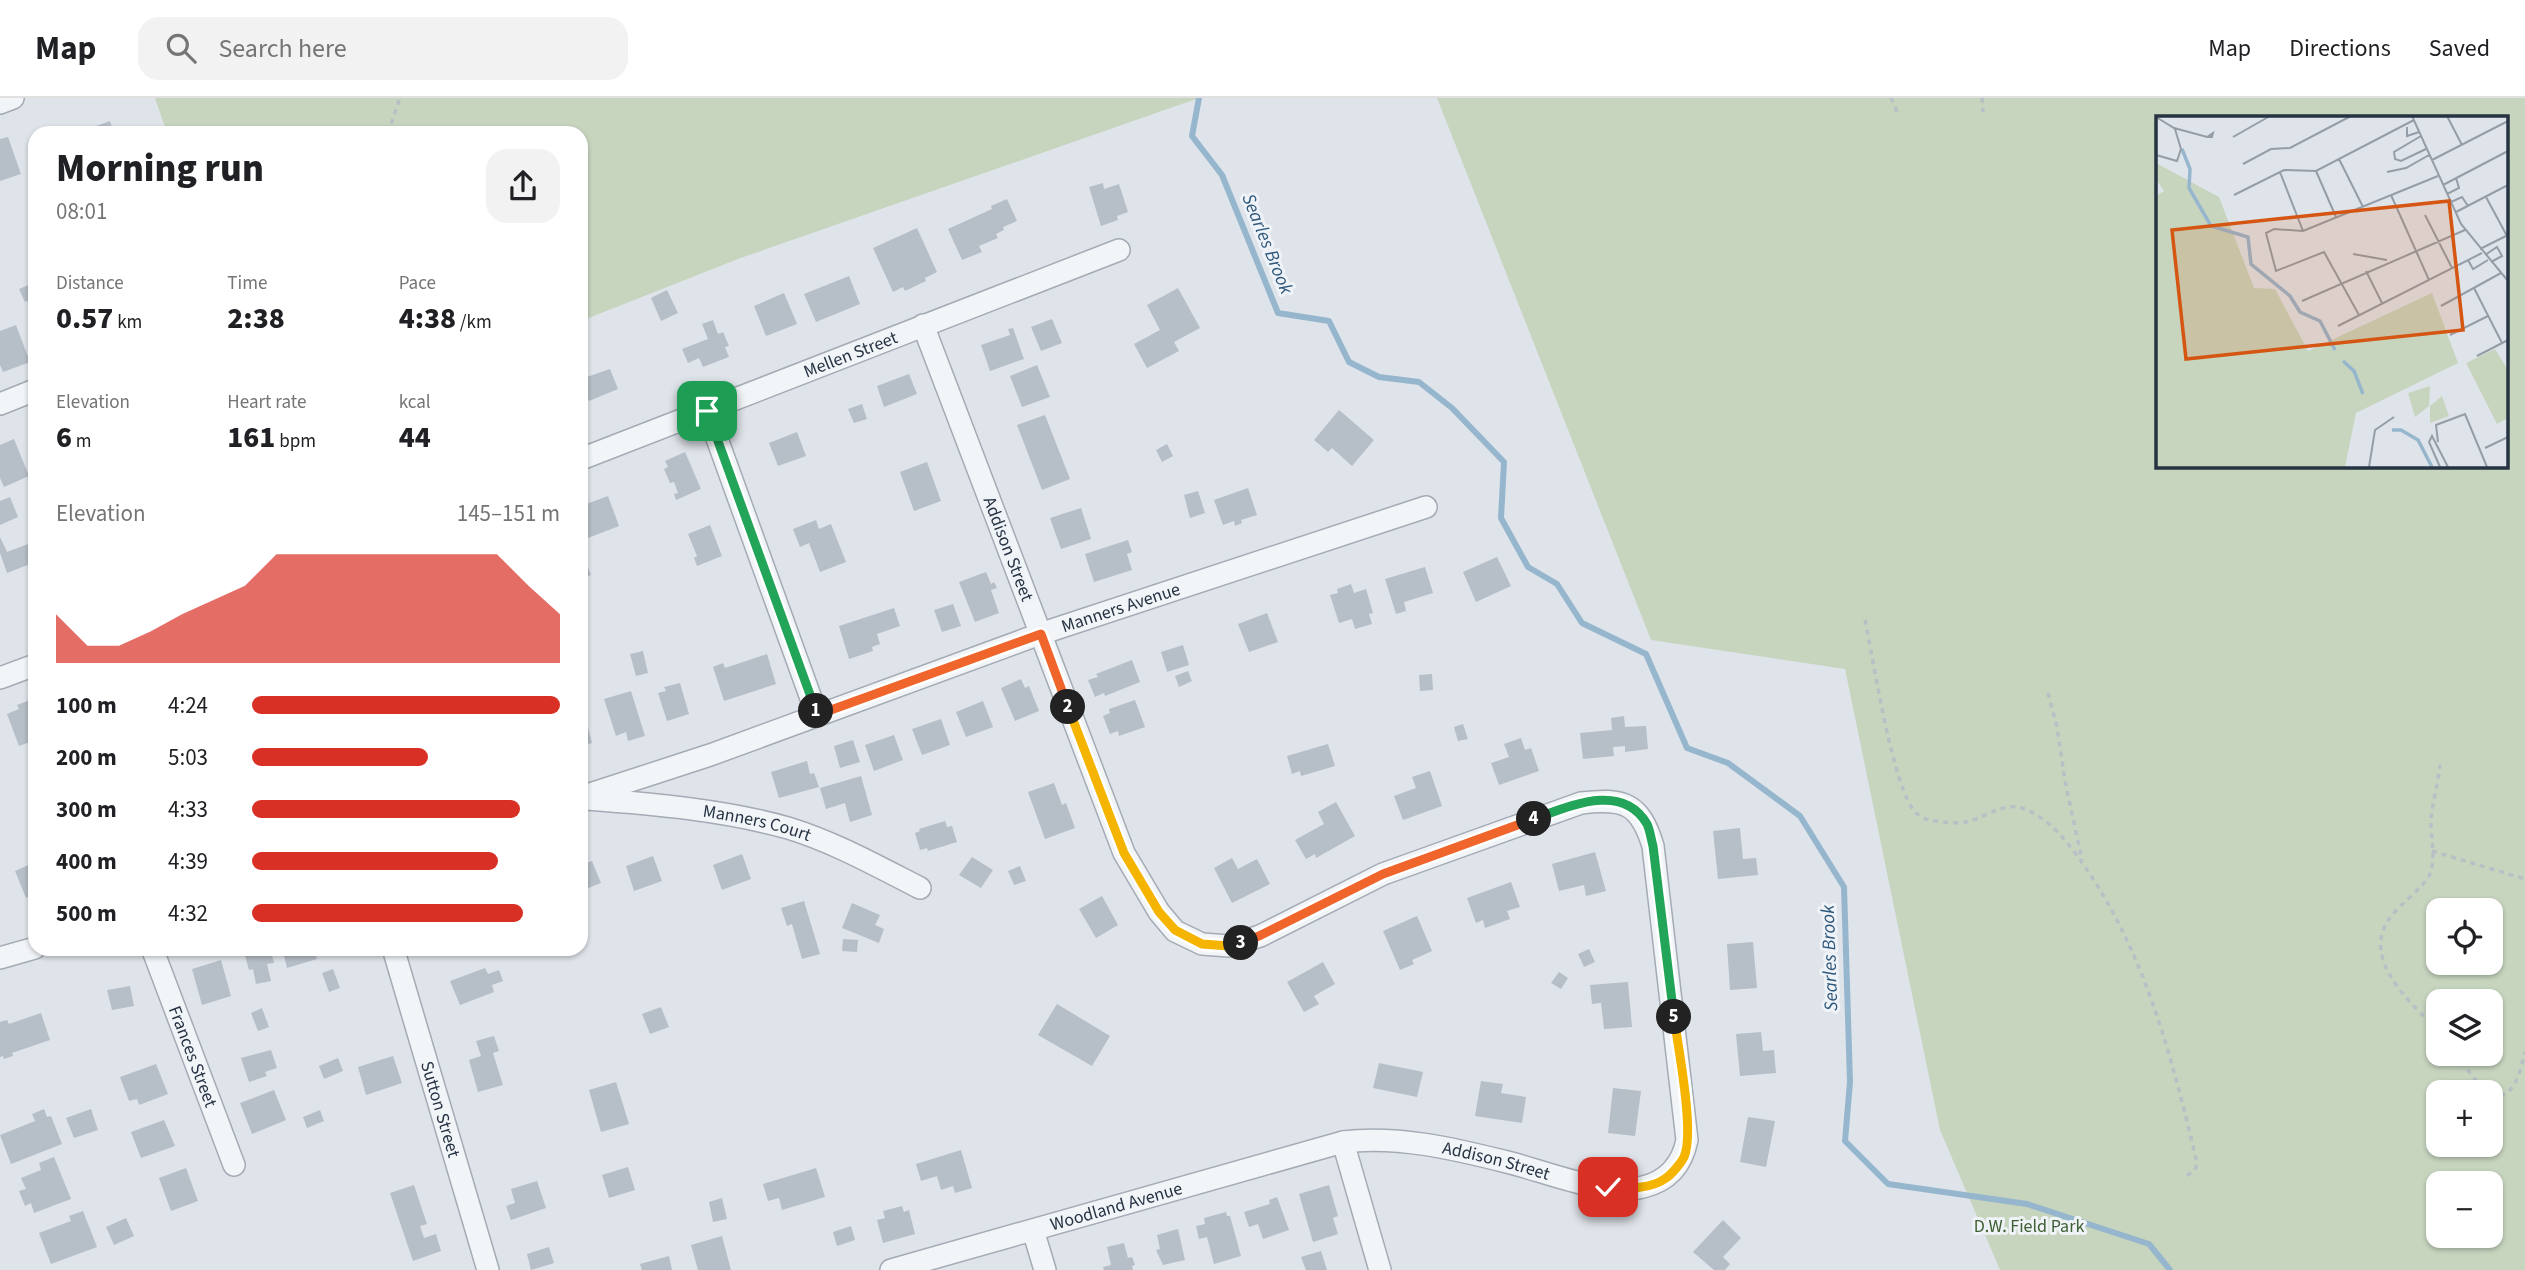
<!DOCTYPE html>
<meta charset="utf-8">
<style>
:root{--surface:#fff;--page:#f2f2f2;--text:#202124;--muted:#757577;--line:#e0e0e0;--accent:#d93025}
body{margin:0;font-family:"Source Sans 3",sans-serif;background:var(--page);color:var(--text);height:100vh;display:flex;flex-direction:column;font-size:26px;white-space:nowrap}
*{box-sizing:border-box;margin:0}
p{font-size:23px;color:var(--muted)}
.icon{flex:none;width:38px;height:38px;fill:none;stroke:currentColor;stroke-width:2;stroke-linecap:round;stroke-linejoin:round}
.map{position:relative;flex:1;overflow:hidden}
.side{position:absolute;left:28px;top:28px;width:560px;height:830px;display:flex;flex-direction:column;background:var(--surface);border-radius:21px;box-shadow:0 2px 5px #0004}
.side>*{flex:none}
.fabs{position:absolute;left:2426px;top:800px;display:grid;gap:14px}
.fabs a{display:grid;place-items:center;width:77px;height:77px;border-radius:14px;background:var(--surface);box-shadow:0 2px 5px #0004;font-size:35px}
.pin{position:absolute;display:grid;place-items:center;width:60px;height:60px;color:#fff;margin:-30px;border-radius:14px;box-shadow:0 4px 10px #0006}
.km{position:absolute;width:35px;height:35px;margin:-18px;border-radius:50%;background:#222;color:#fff;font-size:19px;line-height:35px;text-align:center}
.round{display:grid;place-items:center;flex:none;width:74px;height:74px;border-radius:21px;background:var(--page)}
.head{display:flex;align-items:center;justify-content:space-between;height:119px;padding:0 28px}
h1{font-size:38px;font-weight:800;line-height:52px}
.metrics{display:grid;grid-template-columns:repeat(3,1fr);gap:10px;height:119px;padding:7px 28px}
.metrics div{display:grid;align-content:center}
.metrics b{font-size:30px;font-weight:800}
.metrics small{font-size:19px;font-weight:400}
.metrics p{font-size:19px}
.chart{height:196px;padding:14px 28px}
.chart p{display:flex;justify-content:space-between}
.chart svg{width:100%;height:126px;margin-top:7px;fill:var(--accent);opacity:.7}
ul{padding:0 28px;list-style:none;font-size:23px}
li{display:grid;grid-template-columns:112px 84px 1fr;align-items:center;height:52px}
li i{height:18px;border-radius:9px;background:var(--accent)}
header{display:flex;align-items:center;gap:42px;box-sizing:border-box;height:98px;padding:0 35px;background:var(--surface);border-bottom:2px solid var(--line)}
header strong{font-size:33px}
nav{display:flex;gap:38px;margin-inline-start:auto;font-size:24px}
.search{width:490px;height:63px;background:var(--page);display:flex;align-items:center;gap:18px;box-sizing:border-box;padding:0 24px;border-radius:21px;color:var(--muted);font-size:26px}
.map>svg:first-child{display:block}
.green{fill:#c7d5bf;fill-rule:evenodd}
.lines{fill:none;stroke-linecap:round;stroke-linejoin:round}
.stream{stroke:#96b6ce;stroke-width:6}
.building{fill:#b6bec8}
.minor-casing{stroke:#a4abb5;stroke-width:24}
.path{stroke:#b9bfc5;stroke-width:3.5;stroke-dasharray:5 5;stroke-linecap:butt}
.minor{stroke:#f2f5f8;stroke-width:21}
.split-1-casing{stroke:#fff;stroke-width:14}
.split-2-casing{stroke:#fff;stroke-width:14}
.split-3-casing{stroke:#fff;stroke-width:14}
.split-4-casing{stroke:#fff;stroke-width:14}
.split-5-casing{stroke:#fff;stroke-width:14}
.split-6-casing{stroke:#fff;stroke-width:14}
.split-1{stroke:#22a559;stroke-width:9}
.split-2{stroke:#f0652b;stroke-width:9}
.split-3{stroke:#f5b400;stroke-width:9}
.split-4{stroke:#f0652b;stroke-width:9}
.split-5{stroke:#22a559;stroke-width:9}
.split-6{stroke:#f5b400;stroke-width:9}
.labels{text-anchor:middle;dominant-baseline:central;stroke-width:6;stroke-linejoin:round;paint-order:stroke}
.street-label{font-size:18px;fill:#263343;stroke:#eff3f7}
.park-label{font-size:18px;fill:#3f6032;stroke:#eff3f7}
.water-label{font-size:19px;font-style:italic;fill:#2c567b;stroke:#eff3f7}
.inset-river{fill:none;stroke:#96b6ce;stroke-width:3.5}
.inset-road{fill:none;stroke:#959da7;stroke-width:2}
.view{fill:#d55512;fill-opacity:0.15;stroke:#d55512;stroke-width:3.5}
.inset-edge{fill:none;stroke:#263343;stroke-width:3.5}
</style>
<header>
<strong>Map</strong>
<div class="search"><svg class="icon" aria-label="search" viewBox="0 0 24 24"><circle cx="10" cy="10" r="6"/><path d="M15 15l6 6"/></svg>Search here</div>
<nav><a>Map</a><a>Directions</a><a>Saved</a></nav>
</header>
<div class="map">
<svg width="2525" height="1172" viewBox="0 0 2525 1172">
<rect width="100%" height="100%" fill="#dfe4ea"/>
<!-- green -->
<path class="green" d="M155 0H1199L738 161 581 223V35H167Z
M1437 0H2525V1172H2000L1940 1032 1845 571 1651 542ZM2158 19H2506V368H2158ZM2438 812H2490V864H2438ZM2438 903H2490V956H2438ZM2438 994H2490V1046H2438ZM2438 1085H2490V1138H2438Z"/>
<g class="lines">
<!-- stream -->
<path class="stream" d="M1199 0 1192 38 1222 77 1278 215 1329 223 1349 264 1379 279 1419 284 1452 310 1504 364 1501 420 1528 469 1557 486 1582 525 1646 556 1687 650 1728 665 1800 718 1844 789 1850 984 1845 1043 1888 1086 2027 1106 2149 1146 2170 1172"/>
</g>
<!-- building -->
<path class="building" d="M110 23 114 35H77Z
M8 39 21 76 0 83V41Z
M1103 85 1104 91 1119 86 1128 114 1117 118 1118 122 1101 128 1089 89Z
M1007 101 1017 123 1003 129 1004 132 996 136 998 140 979 148 982 154 962 162 948 131 992 111 991 108Z
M917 130 937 174 925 180 926 183 905 193 903 189 893 194 873 150Z
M849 178 860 206 816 224 804 196Z
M33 185 35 199 25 204 19 191Z
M1178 190 1200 230 1174 244 1179 253 1147 270 1134 246 1160 232 1147 207Z
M667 192 678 215 661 223 651 200Z
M784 195 797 226 766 238 754 208Z
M1052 221 1062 245 1041 253 1031 229Z
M713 222 718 236 723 234 729 248 725 249 729 259 703 269 699 260 688 265 682 251 708 241 702 226Z
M16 227 30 264 3 274 0 267V233Z
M1013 230 1024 261 990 273 981 247 1010 237 1008 231Z
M1037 267 1050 299 1022 309 1010 278Z
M610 271 618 291 589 303 581 281Z
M909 276 917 296 884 309 877 288Z
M862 306 867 321 854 325 848 311Z
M1339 312 1374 342 1352 368 1332 350 1328 354 1314 342Z
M1045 317 1070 381 1042 392 1017 327Z
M797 334 806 358 778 368 769 345Z
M14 341 29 378 4 389 0 380V347Z
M1167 346 1173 358 1162 364 1156 352Z
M685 354 701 391 676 402 674 396 678 395 674 384 670 385 664 371 668 369 665 363Z
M927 364 941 403 914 413 900 374Z
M1248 390 1257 417 1241 422 1242 425 1235 428 1234 423 1223 427 1214 402Z
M1198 393 1205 415 1190 420 1184 397Z
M608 398 619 428 588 440 581 422V408Z
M10 399 18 419 0 427V403Z
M1081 410 1091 441 1061 451 1050 420Z
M816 422 819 431 831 426 846 464 820 474 809 445 800 449 793 431Z
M710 427 722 458 697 468 694 460 697 458 688 436Z
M0 439 7 454 28 446 35 464 7 475 0 455Z
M1128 442 1132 454 1127 456 1132 472 1094 484 1085 456Z
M581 452 591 477 581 481Z
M1497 459 1511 488 1476 504 1463 474Z
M1425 469 1433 495 1404 504 1406 513 1396 516 1385 481Z
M986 474 991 486 994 484 997 490 991 492 999 515 975 524 959 484Z
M1351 486 1354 495 1366 491 1373 515 1369 516 1372 526 1355 531 1352 521 1339 525 1330 497 1338 495 1337 491Z
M953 506 961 528 942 534 934 512Z
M894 510 900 528 877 536 880 546 872 549 873 553 849 561 839 528Z
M1267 515 1278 544 1249 554 1238 526Z
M1183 547 1189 567 1167 574 1161 554Z
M643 553 648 575 636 578 630 556Z
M767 556 776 586 724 603 713 569 723 565 725 570Z
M1132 562 1140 584 1105 598 1104 595 1095 599 1088 582 1098 579 1096 576Z
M1188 573 1192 583 1179 589 1175 578Z
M1432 576 1433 592 1420 593 1419 577Z
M1021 581 1025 590 1029 588 1039 613 1015 623 1001 590Z
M680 585 689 616 667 623 658 595 666 593 664 589Z
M631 593 645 638 628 643 626 634 616 638 604 601Z
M30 602 35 614V642L19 648 7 616 19 611 17 607Z
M1135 602 1145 629 1119 638 1118 633 1110 636 1103 618 1110 615 1109 611Z
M983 603 993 629 966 639 956 614Z
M584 615 592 645 581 648V616Z
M1624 618 1625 629 1646 628 1648 651 1625 654V648L1613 649 1614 658 1583 661 1580 635 1612 632 1611 620Z
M941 621 950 647 922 657 912 631Z
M1463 626 1468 641 1458 643 1454 629Z
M894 637 903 662 874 673 865 647Z
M1521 640 1525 652 1531 650 1539 673 1499 687 1491 665 1509 659 1504 646Z
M853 642 860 664 840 670 834 648Z
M1328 646 1335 668 1301 678 1300 673 1292 676 1287 658Z
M807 663 810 676 814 675 819 689 779 700 771 674Z
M1430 673 1442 708 1403 722 1394 698 1416 690 1412 679Z
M861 678 872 717 850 724 845 705 826 711 820 690Z
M1054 685 1062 707 1066 705 1075 730 1045 741 1028 694Z
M1336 704 1355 738 1316 760 1315 756 1306 761 1295 742 1324 726 1318 714Z
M945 723 947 729 952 728 957 744 928 753 927 750 920 752 915 735 920 733 919 731Z
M1740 730 1743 761 1756 760 1758 777 1718 781 1713 733Z
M1595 754 1606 793 1586 798 1584 787 1559 793 1552 766Z
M742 756 751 781 722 792 713 767Z
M653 758 662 783 634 793 626 768Z
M972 759 993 772 981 790 959 777Z
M1232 760 1238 771 1257 761 1270 786 1232 805 1214 770Z
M592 763 601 785 581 793V767Z
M35 764V796L26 800 15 773Z
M1020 768 1026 783 1014 787 1008 773Z
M1511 784 1520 809 1507 813 1510 821 1485 830 1483 822 1476 825 1467 800Z
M1102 798 1118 827 1096 840 1079 811Z
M804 803 820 856 802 861 792 826 787 828 781 810Z
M852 805 880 817 875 827 884 831 879 845 842 830Z
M1417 818 1432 853 1412 862 1414 866 1400 872 1383 833Z
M843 841 858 842 857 854 842 853Z
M1753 844 1757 890 1730 892 1727 846Z
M243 850H270L274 865 267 866 271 883 256 886 253 871 249 872Z
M282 850H309L310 854 314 852 317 861 287 870Z
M1589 851 1595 864 1584 869 1578 856Z
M221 862 231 898 202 907 192 871Z
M1323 864 1335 886 1314 898 1319 906 1304 914 1287 884Z
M485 870 488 876 499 872 503 883 492 887 494 894 460 907 450 883Z
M333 871 340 890 329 894 322 875Z
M1559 874 1568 880 1561 891 1551 885Z
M1628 884 1632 929 1604 931 1601 905 1592 906 1590 887Z
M130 888 134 908 112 912 107 892Z
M1057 906 1110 938 1092 968 1038 937Z
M661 909 669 929 650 936 642 916Z
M262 910 269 929 258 933 251 915Z
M41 915 50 942 12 955 13 958 4 961 3 958 0 959V924L7 922 9 926Z
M1761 934 1763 953 1774 952 1776 975 1740 978 1736 936Z
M494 938 499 953 493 955 503 987 478 994 469 962 481 958 476 943Z
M271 952 277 970 265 974 267 978 249 984 241 960Z
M393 958 402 985 366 997 358 969Z
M338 960 343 973 324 981 319 968Z
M1379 965 1423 974 1417 999 1373 990Z
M156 966 168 996 139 1007 137 1001 129 1003 120 979Z
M1481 983 1503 986 1501 995 1526 999 1522 1025 1475 1018Z
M616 984 629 1026 601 1034 589 992Z
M1613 990 1641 993 1635 1038 1608 1035Z
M274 992 286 1022 252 1036 240 1005Z
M44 1011 47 1019 51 1018 62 1046 11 1066 0 1037 35 1023 32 1016Z
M91 1011 98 1032 74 1040 66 1020Z
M320 1012 324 1023 307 1030 303 1019Z
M1748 1019 1775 1023 1766 1069 1740 1064Z
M164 1022 175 1048 141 1060 131 1034Z
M961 1052 972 1090 955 1095 953 1088 941 1092 937 1078 921 1083 916 1066Z
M54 1059 71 1101 34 1115 31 1105 25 1108 19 1093 26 1091 21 1080 41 1072 39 1065Z
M628 1069 635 1092 609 1100 602 1077Z
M186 1070 198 1103 171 1113 159 1080Z
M816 1070 825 1099 782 1112 779 1100 768 1103 763 1086Z
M537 1083 546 1110 511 1122 506 1108 515 1105 511 1091Z
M414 1087 427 1126 420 1128 424 1140 436 1136 441 1153 413 1163 390 1095Z
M1329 1087 1338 1118 1333 1120 1338 1136 1313 1144 1299 1096Z
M1277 1099 1289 1132 1263 1141 1258 1126 1249 1129 1244 1114 1270 1106 1269 1102Z
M722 1100 727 1121 713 1124 709 1104Z
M902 1108 904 1114 909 1112 915 1136 883 1145 877 1122 885 1120 883 1113Z
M83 1113 97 1149 51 1166 39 1135 71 1123 69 1118Z
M1226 1114 1227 1118H1230L1241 1158 1214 1166 1207 1139 1199 1141 1196 1128 1205 1126 1204 1120Z
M126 1120 134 1138 114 1147 106 1129Z
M1723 1122 1741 1140 1723 1159 1730 1166 1725 1172H1714L1693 1154Z
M851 1128 855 1142 837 1148 833 1134Z
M1178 1131 1185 1162 1163 1167 1156 1152 1160 1151 1157 1137Z
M722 1138 731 1172H698L691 1147Z
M1124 1145 1128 1160 1132 1159 1135 1167 1132 1168 1133 1172H1104L1103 1169 1111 1167 1107 1149Z
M549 1149 554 1165 531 1172 527 1156Z
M1321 1153 1327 1172H1306L1301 1159Z
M669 1158 672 1172H642L640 1166Z"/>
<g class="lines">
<!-- minor casing -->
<g class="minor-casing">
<g id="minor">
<path d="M0 5 13 0"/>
<path d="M0 306 35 292"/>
<path d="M707 313 817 617"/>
<path id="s1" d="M581 361 1119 152"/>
<path d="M0 580 35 567"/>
<path id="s2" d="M581 699 710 657 1040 536 1426 409"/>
<path id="s3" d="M587 701C654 706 724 712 788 730 834 744 877 768 920 790"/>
<path id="s4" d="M152 850 234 1067"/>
<path id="s5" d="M393 850 488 1172"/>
<path d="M0 860 35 850"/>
<path d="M1343 1044 1380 1172"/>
<path d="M1033 1132 1045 1172"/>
<path id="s6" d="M891 1172 1343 1044C1397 1037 1455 1051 1507 1064 1544 1073 1605 1099 1643 1089 1668 1083 1682 1067 1687 1042L1653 748C1640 705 1624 700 1581 705L1383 776 1260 838 1229 848 1202 846 1175 833 1159 814 1124 755 923 227"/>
</g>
</g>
<!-- path -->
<path class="path" d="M1891 0 1899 18
M1982 0 1983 14
M388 35 400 0
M1865 522C1873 559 1893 693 1916 715 1921 720 1928 722 1935 723 1944 724 1957 726 1966 724 1984 720 2004 704 2022 710 2048 719 2068 744 2083 766 2146 856 2172 960 2197 1065L2195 1072 2185 1079
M2048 595 2057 629 2065 683 2082 762
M2432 753 2525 781
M2438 932C2409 904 2358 859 2392 817 2401 806 2424 788 2429 778 2437 762 2430 738 2431 720 2433 703 2438 685 2440 667
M2455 956 2485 994
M2490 997C2515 1003 2520 973 2525 954"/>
<!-- minor -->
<use href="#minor" class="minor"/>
</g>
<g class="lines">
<!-- split-1 casing -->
<g class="split-1-casing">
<path id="split-1" d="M707 313 816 613"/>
</g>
<!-- split-2 casing -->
<g class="split-2-casing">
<path id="split-2" d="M816 613 817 617 1041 536 1068 609"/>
</g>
<!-- split-3 casing -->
<g class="split-3-casing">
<path id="split-3" d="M1068 609 1124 755 1159 814 1175 832 1202 846 1229 848 1241 845"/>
</g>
<!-- split-4 casing -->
<g class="split-4-casing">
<path id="split-4" d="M1241 845 1259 838 1383 776 1534 721"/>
</g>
<!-- split-5 casing -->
<g class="split-5-casing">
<path id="split-5" d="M1534 721C1568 709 1622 683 1647 726 1650 732 1651 741 1653 748L1674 919"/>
</g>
<!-- split-6 casing -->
<g class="split-6-casing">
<path id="split-6" d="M1608 1089C1627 1090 1650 1092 1666 1080 1672 1076 1681 1065 1684 1059 1695 1035 1678 949 1674 919"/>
</g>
<!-- split-1 -->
<use href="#split-1" class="split-1"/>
<!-- split-2 -->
<use href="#split-2" class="split-2"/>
<!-- split-3 -->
<use href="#split-3" class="split-3"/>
<!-- split-4 -->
<use href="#split-4" class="split-4"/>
<!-- split-5 -->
<use href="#split-5" class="split-5"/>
<!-- split-6 -->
<use href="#split-6" class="split-6"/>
</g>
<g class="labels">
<!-- street labels -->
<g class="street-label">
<text stroke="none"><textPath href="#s1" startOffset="289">Mellen Street</textPath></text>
<text transform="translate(1008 451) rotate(69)">Addison Street</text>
<text stroke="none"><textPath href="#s2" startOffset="572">Manners Avenue</textPath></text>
<text stroke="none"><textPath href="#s3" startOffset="172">Manners Court</textPath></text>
<text stroke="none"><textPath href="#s4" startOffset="116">Frances Street</textPath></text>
<text stroke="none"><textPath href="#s5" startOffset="168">Sutton Street</textPath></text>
<text stroke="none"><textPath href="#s6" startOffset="625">Addison Street</textPath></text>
<text stroke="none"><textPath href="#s6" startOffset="234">Woodland Avenue</textPath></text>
</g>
<!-- park labels -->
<g class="park-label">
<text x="2029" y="1128">D.W. Field Park</text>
</g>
<!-- water labels -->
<g class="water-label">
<text transform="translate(1267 146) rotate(68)">Searles Brook</text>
<text transform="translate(1830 860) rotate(-92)">Searles Brook</text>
</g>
</g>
<!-- overview -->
<g transform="translate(2156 18)">
<rect width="352" height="352" fill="#dfe4ea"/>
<path d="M0 47 63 81 98 172 119 173 152 235 276 177 302 247 200 297 189 351H0V80L8 75 0 63ZM339 233 352 254V302L341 308 310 247ZM274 270 273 290 259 301 252 277ZM286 280 293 300 274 307V290Z" fill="#c7d5bf"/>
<path class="inset-river" d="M26 33 34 53 33 72 55 110 92 121 95 148 134 180 144 196 164 205 179 234M187 245 198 255 207 278M236 314H245L262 324 276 351"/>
<path class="inset-road" d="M256 0 305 108 352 165M291 0 306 29M0 1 18 12 51 21 57 17 56 21H51M251 11V20L263 16M265 20 238 36 239 43 245 45 270 33M77 21 114 0M0 39 21 45 25 33 19 13M183 43 207 91M276 44 352 5M87 48 115 33 134 32 195 0M160 55 180 101M124 56 147 115M231 56 250 52 273 39M287 69 352 35M291 78 303 72 300 62M78 79 128 54 160 55 258 4M235 79 273 164M330 81 351 120M295 86 306 81 312 90M300 96 352 69M269 99 296 152M324 133 350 120M197 138 231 144M329 139 341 131 346 140 335 146M312 144 317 153 332 144M210 155 226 187M318 172 346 227M146 185 309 114M285 190 345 157M203 199 168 136 120 155 110 117 118 113 147 115 282 60M182 210 326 137M294 219 332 200M321 240 352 224M282 326 280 309 309 298 331 351M329 332 352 321M213 351 219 314 238 301M284 351 273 326 276 320 292 351"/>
<path class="view" d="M293 85 307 214 30 243 16 114Z"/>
<rect width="352" height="352" class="inset-edge"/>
</g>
</svg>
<div class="fabs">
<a><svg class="icon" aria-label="locate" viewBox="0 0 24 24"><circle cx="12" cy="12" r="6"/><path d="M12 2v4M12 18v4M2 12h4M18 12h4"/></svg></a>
<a><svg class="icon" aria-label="layers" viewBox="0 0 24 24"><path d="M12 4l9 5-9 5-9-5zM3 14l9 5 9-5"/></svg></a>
<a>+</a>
<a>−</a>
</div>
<div class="pin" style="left:707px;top:313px;background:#1e9e55"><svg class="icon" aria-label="arrive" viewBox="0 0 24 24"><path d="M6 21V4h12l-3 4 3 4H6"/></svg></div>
<div class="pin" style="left:1608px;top:1089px;background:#d93025"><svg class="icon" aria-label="check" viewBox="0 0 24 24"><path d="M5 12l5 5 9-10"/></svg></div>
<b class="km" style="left:816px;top:613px">1</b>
<b class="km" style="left:1068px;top:609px">2</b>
<b class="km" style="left:1241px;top:845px">3</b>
<b class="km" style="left:1534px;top:721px">4</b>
<b class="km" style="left:1674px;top:919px">5</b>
<section class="side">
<div class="head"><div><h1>Morning run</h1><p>08:01</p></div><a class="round"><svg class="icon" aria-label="share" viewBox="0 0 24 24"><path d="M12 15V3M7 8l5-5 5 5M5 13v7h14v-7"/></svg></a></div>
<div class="metrics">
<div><p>Distance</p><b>0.57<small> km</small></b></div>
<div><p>Time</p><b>2:38</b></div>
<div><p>Pace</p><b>4:38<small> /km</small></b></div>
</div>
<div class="metrics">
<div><p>Elevation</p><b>6<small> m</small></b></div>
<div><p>Heart rate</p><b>161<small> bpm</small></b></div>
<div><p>kcal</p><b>44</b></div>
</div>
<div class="chart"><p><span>Elevation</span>145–151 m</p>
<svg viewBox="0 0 160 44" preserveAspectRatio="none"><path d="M0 44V27L10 38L20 38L30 33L40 27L50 22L60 17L70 6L80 6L90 6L100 6L110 6L120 6L130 6L140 6L150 17L160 27V44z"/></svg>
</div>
<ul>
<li><b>100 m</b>4:24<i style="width:100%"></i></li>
<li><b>200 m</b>5:03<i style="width:57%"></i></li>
<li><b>300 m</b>4:33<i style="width:87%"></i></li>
<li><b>400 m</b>4:39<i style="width:80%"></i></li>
<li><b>500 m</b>4:32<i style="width:88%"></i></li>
</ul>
</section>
</div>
